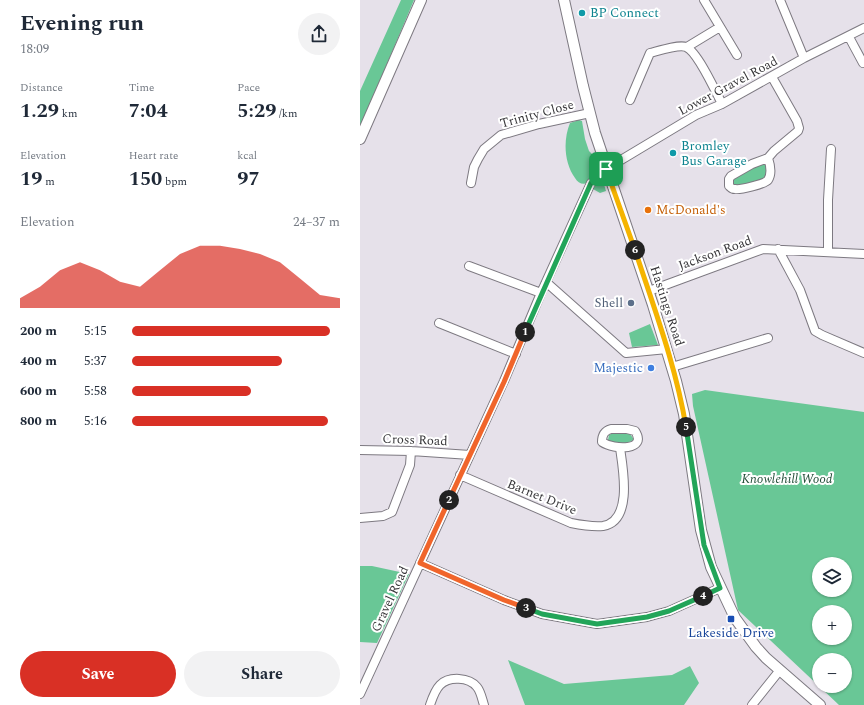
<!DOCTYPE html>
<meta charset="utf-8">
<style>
:root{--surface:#fff;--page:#f2f2f3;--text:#1f2937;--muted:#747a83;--accent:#d93025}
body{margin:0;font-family:Spectral,serif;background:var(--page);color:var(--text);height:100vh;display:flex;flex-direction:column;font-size:15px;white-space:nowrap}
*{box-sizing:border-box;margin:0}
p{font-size:13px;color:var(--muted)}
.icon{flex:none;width:22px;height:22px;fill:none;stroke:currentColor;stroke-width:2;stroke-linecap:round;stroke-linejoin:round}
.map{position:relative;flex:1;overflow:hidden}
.details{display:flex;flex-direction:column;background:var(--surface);width:360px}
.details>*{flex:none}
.fabs{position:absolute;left:452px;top:557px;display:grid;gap:8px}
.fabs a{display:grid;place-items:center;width:40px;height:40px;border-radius:50%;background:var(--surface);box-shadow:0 1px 3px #0004;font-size:20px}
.pin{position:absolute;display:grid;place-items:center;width:34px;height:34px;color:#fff;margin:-17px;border-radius:8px;box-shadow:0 2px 6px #0006}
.km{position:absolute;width:20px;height:20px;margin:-10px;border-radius:50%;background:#222;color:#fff;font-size:11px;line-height:20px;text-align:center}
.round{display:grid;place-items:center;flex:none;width:42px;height:42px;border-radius:21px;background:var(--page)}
.overview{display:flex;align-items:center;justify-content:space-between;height:68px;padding:0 20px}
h1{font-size:22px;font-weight:700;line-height:30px}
.metrics{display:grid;grid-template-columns:repeat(3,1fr);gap:6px;height:68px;padding:4px 20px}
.metrics div{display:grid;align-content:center}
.metrics b{font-size:20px;font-weight:700}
.metrics small{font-size:11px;font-weight:400}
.metrics p{font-size:11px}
.chart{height:112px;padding:8px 20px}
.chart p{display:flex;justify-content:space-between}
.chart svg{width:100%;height:72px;margin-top:4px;fill:var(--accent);opacity:.7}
.button{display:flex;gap:8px;margin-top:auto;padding:8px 20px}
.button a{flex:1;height:46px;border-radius:24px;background:var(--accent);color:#fff;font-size:16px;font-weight:700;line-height:46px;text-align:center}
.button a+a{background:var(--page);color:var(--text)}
ul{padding:0 20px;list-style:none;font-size:13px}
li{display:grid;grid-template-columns:64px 48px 1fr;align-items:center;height:30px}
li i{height:10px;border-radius:5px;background:var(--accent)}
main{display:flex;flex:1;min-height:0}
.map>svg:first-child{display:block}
.green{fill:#69c796;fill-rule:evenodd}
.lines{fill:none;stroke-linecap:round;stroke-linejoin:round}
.minor-casing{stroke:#7d7981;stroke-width:10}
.major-casing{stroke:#7d7981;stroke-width:12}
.minor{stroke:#fff;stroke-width:8}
.major{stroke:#fff;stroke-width:10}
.split-1-casing{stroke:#fff;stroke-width:8}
.split-2-casing{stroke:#fff;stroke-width:8}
.split-3-casing{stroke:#fff;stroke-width:8}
.split-4-casing{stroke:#fff;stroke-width:8}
.split-5-casing{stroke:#fff;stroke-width:8}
.split-6-casing{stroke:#fff;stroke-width:8}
.split-7-casing{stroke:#fff;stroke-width:8}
.split-1{stroke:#22a559;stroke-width:5}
.split-2{stroke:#f0652b;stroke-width:5}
.split-3{stroke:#f0652b;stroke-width:5}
.split-4{stroke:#22a559;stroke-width:5}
.split-5{stroke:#22a559;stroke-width:5}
.split-6{stroke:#f5b400;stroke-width:5}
.split-7{stroke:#f5b400;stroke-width:5}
.culture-dot{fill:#0f9aa8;stroke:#fff;stroke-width:1.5}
.food-dot{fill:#e8710a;stroke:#fff;stroke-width:1.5}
.service-dot{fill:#5c6f8a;stroke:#fff;stroke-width:1.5}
.shop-dot{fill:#3f7fe0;stroke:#fff;stroke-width:1.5}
.transit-dot{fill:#1a4fb4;stroke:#fff;stroke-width:1.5}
.labels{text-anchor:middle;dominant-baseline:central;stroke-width:4;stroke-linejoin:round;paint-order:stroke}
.culture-label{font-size:13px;fill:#0d838f;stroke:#fff;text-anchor:start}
.street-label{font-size:13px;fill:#373639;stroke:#fff}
.food-label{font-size:13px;fill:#c56008;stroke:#fff;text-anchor:start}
.service-label{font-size:13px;fill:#4e5e75;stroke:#fff;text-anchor:end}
.shop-label{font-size:13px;fill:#366cbe;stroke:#fff;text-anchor:end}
.park-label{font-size:13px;font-style:italic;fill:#244f39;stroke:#fff}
.transit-label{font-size:13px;fill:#164399;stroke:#fff}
</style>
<main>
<section class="details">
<div class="overview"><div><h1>Evening run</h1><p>18:09</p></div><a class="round"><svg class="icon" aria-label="share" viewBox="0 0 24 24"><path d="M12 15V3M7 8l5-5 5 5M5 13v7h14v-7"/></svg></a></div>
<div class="metrics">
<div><p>Distance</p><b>1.29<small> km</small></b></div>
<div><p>Time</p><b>7:04</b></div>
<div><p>Pace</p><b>5:29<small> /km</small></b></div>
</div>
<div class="metrics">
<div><p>Elevation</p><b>19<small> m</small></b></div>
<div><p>Heart rate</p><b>150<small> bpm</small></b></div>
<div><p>kcal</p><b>97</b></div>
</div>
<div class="chart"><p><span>Elevation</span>24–37 m</p>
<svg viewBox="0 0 160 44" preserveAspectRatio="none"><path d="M0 44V38L10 31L20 21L30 16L40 21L50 28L60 31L70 21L80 11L90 6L100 6L110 8L120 11L130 16L140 26L150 36L160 38V44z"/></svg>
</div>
<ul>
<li><b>200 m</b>5:15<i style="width:95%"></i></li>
<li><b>400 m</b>5:37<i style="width:72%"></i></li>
<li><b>600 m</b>5:58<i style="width:57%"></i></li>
<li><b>800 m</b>5:16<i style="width:94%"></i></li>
</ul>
<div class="button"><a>Save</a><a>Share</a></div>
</section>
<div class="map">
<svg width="504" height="705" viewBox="0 0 504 705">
<rect width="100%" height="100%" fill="#e6e1ea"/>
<!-- green -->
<path class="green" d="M41 0H54L0 128V91Z
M219 120 222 121 225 139 229 151 233 155 235 166 228 183C222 185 218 183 215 178 204 163 203 140 210 123Z
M404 163 406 164 407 174 402 181 373 186 371 180 391 168Z
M241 180 243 181 246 191 240 193 233 189 237 183Z
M290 324 298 345 272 347 269 333Z
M345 390 504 412V705H479L378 610 333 406 332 394ZM459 564H485V590H459ZM459 612H485V638H459ZM459 660H485V686H459Z
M251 434H270L273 438V440C267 445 254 444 248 440L249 435Z
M0 566H12L49 574 17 643 0 642Z
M148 660 204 684 312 675 330 666 339 683 324 705H165Z"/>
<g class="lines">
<!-- minor casing -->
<g class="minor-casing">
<path id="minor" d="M344 0 377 55
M420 0 444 58
M489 37 503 63
M327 47 360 27
M270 100 290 53C298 51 319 44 326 47 337 51 356 92 362 104
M408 158C410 164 412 174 408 180 405 184 380 190 375 189 371 189 372 188 369 186V179L371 176 392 164 408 158 414 151 438 131 439 128 437 121 412 77
M111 183 114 167 118 159 124 149 141 135 179 124 230 113
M418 249 440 290 455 331 462 335 504 353
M468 252V200L471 149
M109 266 181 293
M186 282 266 353 307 349
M289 291 403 249 504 254
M79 323 156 354
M312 367 408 338
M251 429H267L275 431C288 451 254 450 242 442 242 435 244 431 251 429Z
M0 450 51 451 110 455
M100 475 211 523C221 525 232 527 243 526 273 521 263 469 260 448
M0 518 23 516 32 512 50 465 51 451
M60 563 144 600 182 614 237 624 287 617 309 611 360 588
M0 694 144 381 181 293 231 183 242 175 251 166 336 115 362 104 444 58 504 28
M70 705C72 699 75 690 80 685 89 676 109 677 117 687 121 692 122 699 124 705
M392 705 420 670"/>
</g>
<!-- major casing -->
<g class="major-casing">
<path id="major" d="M204 0 223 86 235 133 293 305 316 381 324 414 341 530 351 567 375 618 396 647 406 658 460 705
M0 139 61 0"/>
</g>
<!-- minor -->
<use href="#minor" class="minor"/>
<!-- major -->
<use href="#major" class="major"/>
</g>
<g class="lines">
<!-- split-1 casing -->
<g class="split-1-casing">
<path id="split-1" d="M165 332 231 183 242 175 246 169"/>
</g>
<!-- split-2 casing -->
<g class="split-2-casing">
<path id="split-2" d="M89 500 144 382 165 332"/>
</g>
<!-- split-3 casing -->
<g class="split-3-casing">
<path id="split-3" d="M89 500 60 563 144 600 166 608"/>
</g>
<!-- split-4 casing -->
<g class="split-4-casing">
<path id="split-4" d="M166 608 182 614 237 624 287 617 309 611 343 596"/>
</g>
<!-- split-5 casing -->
<g class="split-5-casing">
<path id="split-5" d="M326 427 344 545 360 588 343 596"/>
</g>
<!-- split-6 casing -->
<g class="split-6-casing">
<path id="split-6" d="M275 250C294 308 316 366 326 427"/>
</g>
<!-- split-7 casing -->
<g class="split-7-casing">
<path id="split-7" d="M246 169 275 250"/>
</g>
<!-- split-1 -->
<use href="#split-1" class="split-1"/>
<!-- split-2 -->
<use href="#split-2" class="split-2"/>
<!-- split-3 -->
<use href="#split-3" class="split-3"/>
<!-- split-4 -->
<use href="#split-4" class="split-4"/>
<!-- split-5 -->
<use href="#split-5" class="split-5"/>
<!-- split-6 -->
<use href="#split-6" class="split-6"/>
<!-- split-7 -->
<use href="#split-7" class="split-7"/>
</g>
<!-- markers -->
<g class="culture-dot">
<circle cx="222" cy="13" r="4"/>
<circle cx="313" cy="153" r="4"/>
</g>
<circle class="food-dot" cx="288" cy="210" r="4"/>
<circle class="service-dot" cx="271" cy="303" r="4"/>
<circle class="shop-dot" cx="291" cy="368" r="4"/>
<rect class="transit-dot" x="367" y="615" width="8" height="8" rx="2"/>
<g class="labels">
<!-- culture labels -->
<g class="culture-label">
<text x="230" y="13">BP Connect</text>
<text x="321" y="146">Bromley<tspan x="321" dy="15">Bus Garage</tspan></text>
</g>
<!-- street labels -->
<g class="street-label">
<text transform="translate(368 86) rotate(-28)">Lower Gravel Road</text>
<text transform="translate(177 114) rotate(-15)">Trinity Close</text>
<text transform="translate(355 253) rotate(-20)">Jackson Road</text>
<text transform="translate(307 306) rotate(72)">Hastings Road</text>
<text transform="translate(55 440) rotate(2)">Cross Road</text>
<text transform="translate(182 497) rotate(22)">Barnet Drive</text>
<text transform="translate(30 599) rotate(-65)">Gravel Road</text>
</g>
<!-- food labels -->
<g class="food-label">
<text x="296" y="210">McDonald's</text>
</g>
<!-- service labels -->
<g class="service-label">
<text x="263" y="303">Shell</text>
</g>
<!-- shop labels -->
<g class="shop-label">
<text x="283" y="368">Majestic</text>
</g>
<!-- park labels -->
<g class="park-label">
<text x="427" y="479">Knowlehill Wood</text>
</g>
<!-- transit labels -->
<g class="transit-label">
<text x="371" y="633">Lakeside Drive</text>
</g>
</g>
</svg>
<div class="fabs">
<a><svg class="icon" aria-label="layers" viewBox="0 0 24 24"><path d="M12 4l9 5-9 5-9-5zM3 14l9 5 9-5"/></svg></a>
<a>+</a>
<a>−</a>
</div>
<div class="pin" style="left:246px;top:169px;background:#1e9e55"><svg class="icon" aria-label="arrive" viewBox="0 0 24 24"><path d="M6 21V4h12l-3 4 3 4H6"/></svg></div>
<b class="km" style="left:165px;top:332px">1</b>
<b class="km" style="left:89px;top:500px">2</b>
<b class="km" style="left:166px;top:608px">3</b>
<b class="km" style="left:343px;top:596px">4</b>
<b class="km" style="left:326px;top:427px">5</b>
<b class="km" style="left:275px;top:250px">6</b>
</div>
</main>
